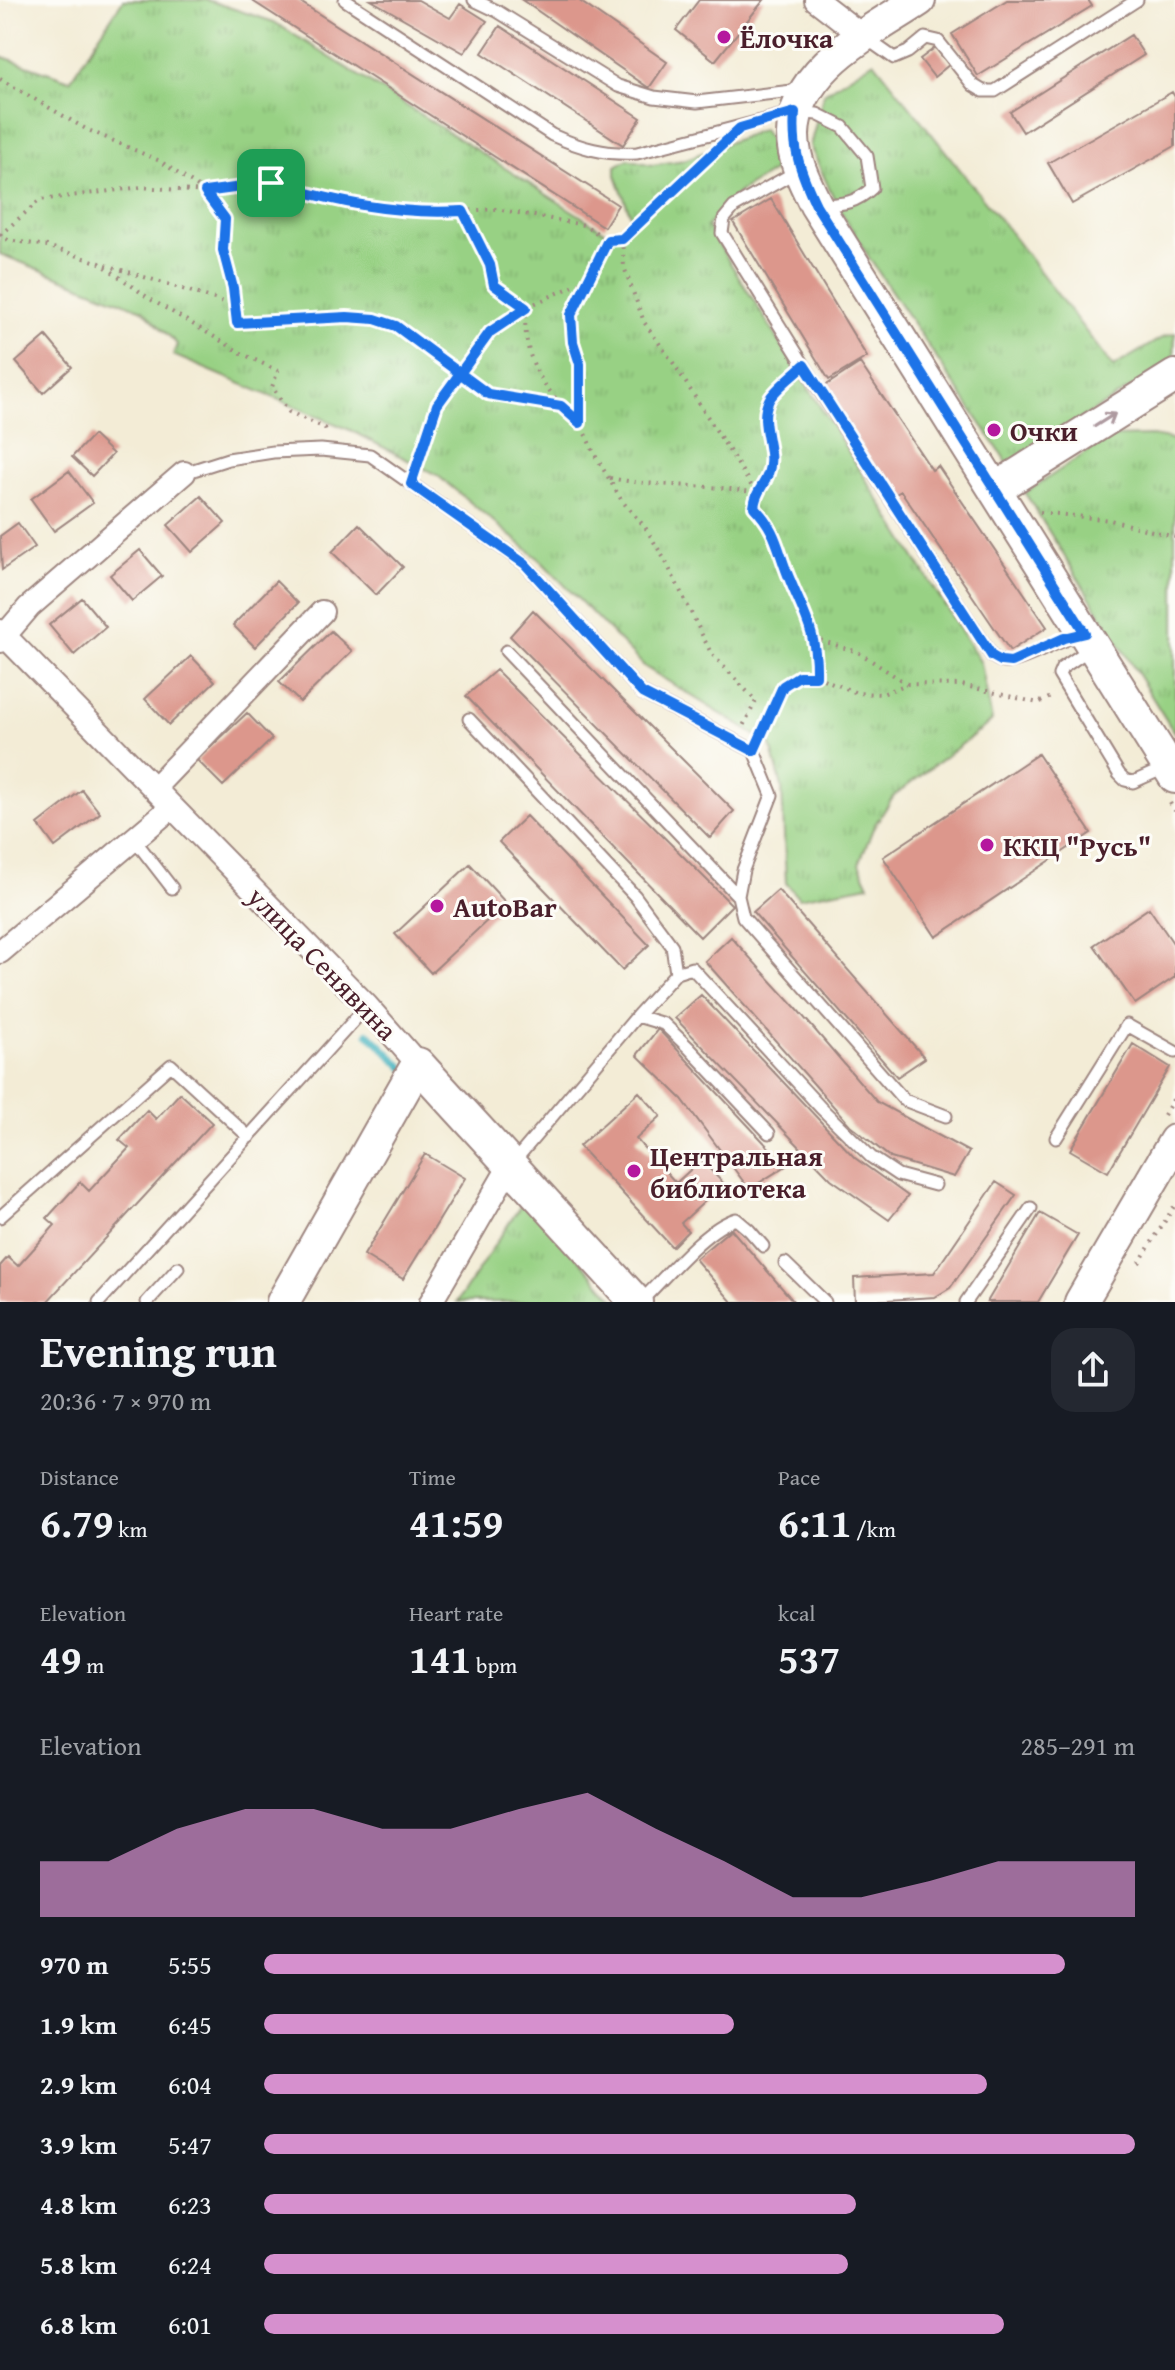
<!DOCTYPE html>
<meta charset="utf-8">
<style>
:root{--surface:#171b24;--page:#242831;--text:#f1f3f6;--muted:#9ea1a6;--accent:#d690ce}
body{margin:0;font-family:"Gentium Book Plus",serif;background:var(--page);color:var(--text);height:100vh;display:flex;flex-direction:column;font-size:30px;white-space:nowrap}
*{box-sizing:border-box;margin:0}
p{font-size:26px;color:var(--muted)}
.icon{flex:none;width:44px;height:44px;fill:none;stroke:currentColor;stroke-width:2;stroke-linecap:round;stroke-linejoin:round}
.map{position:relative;height:1302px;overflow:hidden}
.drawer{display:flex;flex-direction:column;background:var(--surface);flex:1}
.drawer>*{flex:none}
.pin{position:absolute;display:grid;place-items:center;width:68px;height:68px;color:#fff;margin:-34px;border-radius:16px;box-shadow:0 4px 12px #0006}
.round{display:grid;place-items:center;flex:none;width:84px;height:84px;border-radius:24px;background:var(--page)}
.head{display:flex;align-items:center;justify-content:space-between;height:136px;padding:0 40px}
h1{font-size:44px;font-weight:700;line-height:60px}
.figures{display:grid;grid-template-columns:repeat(3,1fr);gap:12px;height:136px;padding:8px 40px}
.figures div{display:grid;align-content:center}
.figures b{font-size:40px;font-weight:700}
.figures small{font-size:22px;font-weight:400}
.figures p{font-size:22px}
.chart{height:224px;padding:16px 40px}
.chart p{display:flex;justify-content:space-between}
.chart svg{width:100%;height:144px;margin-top:8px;fill:var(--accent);opacity:.7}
ul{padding:0 40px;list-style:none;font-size:26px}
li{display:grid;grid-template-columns:128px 96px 1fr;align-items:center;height:60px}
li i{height:20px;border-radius:10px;background:var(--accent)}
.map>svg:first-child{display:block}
.grass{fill:url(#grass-tufts);stroke:#717858;stroke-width:2}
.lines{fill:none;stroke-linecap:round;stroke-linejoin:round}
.stream{stroke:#44b3bf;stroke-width:7}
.building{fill:#dc978c}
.lane-casing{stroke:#9e8680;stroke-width:15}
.street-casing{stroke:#9e8680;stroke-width:26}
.secondary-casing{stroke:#9e8680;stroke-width:36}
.path{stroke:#9e8680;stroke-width:4;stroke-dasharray:2 6;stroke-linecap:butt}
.lane{stroke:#fff;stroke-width:11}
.street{stroke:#fff;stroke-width:22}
.secondary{stroke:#fff;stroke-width:32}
.oneway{stroke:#ae9aa0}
.route-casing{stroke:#fff;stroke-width:16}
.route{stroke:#1a73e8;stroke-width:10}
.poi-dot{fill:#b5179e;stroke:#fdfcf7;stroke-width:3}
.labels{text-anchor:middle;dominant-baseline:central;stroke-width:6;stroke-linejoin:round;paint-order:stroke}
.poi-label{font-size:28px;font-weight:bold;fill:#4a1f2b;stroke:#fdfcf7;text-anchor:start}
.street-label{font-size:28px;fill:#4a1f2b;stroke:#fdfcf7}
</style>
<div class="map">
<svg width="1175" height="1302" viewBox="0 0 1175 1302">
<defs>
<pattern id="grass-tufts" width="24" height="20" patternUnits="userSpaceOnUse" patternTransform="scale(2)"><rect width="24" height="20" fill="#98d184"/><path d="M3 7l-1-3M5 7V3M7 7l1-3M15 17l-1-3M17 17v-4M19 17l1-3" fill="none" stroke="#84b372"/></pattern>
</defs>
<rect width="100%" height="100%" fill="#fdfcf7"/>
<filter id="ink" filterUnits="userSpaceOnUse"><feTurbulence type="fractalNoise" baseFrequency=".0125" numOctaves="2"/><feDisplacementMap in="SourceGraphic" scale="16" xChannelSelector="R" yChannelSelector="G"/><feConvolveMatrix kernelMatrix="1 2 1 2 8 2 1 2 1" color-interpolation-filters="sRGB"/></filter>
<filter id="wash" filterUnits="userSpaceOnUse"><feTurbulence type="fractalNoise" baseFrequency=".006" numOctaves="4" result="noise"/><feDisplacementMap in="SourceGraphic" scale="32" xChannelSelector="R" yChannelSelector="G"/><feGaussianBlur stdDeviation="1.8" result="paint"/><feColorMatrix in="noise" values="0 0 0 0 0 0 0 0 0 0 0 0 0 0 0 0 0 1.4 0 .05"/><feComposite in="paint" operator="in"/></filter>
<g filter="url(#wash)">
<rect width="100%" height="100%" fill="#f3ecd6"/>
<!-- grass -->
<path class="grass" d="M123 0H207L274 22 614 237 633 222 616 175V166L628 159 652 165 684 160 763 129 784 165 739 192 707 226 981 663 992 721 894 796 874 826 859 864 869 885 799 898 786 883 782 787 771 745 645 667 538 558 437 475 350 430 173 355 177 344 143 310 0 254V56L70 80Z
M874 61 1019 244 1113 367 1165 336 1175 333 1174 361 1008 464 871 261 837 205 810 146 824 93Z
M1152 436 1175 440V734L1025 493 1110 437Z
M525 1199 617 1302H457Z"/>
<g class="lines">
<!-- stream -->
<path class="stream" d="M368 1033 404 1068"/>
</g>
<g id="blocks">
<!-- building -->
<path class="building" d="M251 0H297L618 205 604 227Z
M371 0H418L450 18 460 4 487 21 464 53Z
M522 0H578L667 62 649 88Z
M699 0H764L715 61 676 30Z
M1007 0H1088L1092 6 978 76 952 34Z
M500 26 641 118 623 145 482 53Z
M1131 35 1144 55 1023 132 1010 112Z
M936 47 950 64 934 77 920 59Z
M1172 92 1175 97V146L1072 204 1048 163Z
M771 199 867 357 829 380 733 222Z
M46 336 72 367 43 393 16 362Z
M860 363 932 470 938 466 1047 627 1010 651 901 491 894 495 822 388Z
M93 435 113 454 92 476 72 457Z
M69 471 93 503 54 531 31 499Z
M201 496 225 523 192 552 168 525Z
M18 523 35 547 2 570 0 536Z
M359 524 403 567 376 595 332 552Z
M140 550 162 576 132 601 110 575Z
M276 581 298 603 255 647 233 625Z
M82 598 106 627 74 655 49 625Z
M533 610 734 811 710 838 510 636Z
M331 631 352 651 300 702 279 682Z
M191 656 215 681 169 725 145 699Z
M496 670 732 905 700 937 466 696Z
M247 713 272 739 223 786 197 760Z
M1038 754 1091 833 936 937 883 857Z
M82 790 100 813 55 847 38 824Z
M526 816 649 945 622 970 499 842Z
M470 864 506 903 431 973 395 934Z
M778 890 925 1058 897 1077 753 912Z
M1149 908 1175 946V977L1135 1004 1094 945Z
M731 937 796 1008 877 1102 969 1152 954 1177 891 1158 850 1125 705 961Z
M701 995 855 1158 908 1196 889 1220 831 1179 675 1018Z
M658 1029 786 1166 749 1189 682 1099 637 1055Z
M1133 1044 1170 1067 1108 1172 1070 1150Z
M639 1092 661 1116 636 1139 676 1183 701 1160 724 1184 681 1223 688 1231 672 1247 579 1146Z
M180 1093 212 1123 47 1302H0V1266L8 1257 18 1266 55 1225 47 1218 80 1182 89 1191 129 1148 119 1140 147 1110 156 1119Z
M425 1154 465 1178 403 1279 364 1255Z
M996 1182 1016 1195 950 1288 935 1297 855 1302 854 1278 934 1273Z
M1040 1213 1078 1235 1038 1302H987Z
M731 1229 794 1302H732L695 1259Z"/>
</g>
</g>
<g filter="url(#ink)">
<use href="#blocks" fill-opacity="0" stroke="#9e8680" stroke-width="2"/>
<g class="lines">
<!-- lane casing -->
<g class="lane-casing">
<path id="lane" d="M345 0 552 135C581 148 605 155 637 153L795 112 817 114 843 127 867 156 872 188C856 203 844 204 823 205
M474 0 497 11 618 86 654 97 697 102 801 90
M867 39 894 58 908 52 925 38 938 41 973 85 983 91H995L1137 0
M799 170 734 207 724 219 722 233 817 386 992 656C997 659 1002 663 1009 662 1028 659 1059 640 1081 634
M184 473 228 459 273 452 321 450 370 455 525 564 642 693 754 751 772 795 743 870 738 896 743 917 904 1100 946 1116
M1090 649 1062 668 1059 675 1119 774 1125 780 1133 782 1167 767
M506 651 738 896
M469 719 635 896 672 946 676 973
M134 839 172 888
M637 1016 664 1024 689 1048 769 1133
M1056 1138 1127 1025 1175 1052
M512 1164 637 1016 676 973 692 968 821 1108 871 1157 898 1175 935 1185
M0 1217 171 1065 249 1137
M785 1263 825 1302
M99 1302 367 1006
M147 1302 178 1268
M640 1302C665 1278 705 1228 736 1219L749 1230 763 1246
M966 1302 1031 1208"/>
</g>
<!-- street casing -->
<g class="street-casing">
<path id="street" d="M816 0 864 37
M0 631 367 1006 418 1064
M0 641 29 607 184 473
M155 787 322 612
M0 952 172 807
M431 1302 511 1164"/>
</g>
<!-- secondary casing -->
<g class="secondary-casing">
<path id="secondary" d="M919 0C871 32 794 68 793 135 793 160 805 183 816 205L1175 777
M995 489 1175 376
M283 1302 418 1064 636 1302
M1081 1302 1175 1141"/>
</g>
<!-- path -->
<path class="path" d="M0 79 86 129 160 161 205 192 271 183 343 203 425 213 496 209 584 225 608 240
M463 211 490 265 494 285 526 308C521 359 543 389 580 423
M0 234 8 240 47 246 100 263 150 299 245 355 278 371 272 387 289 412 325 428 327 434
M0 235 40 200 141 187 205 192 225 219 223 250 233 288 237 323 347 317 375 319 396 326 488 394 561 406
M622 239 624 267 644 322 674 364 756 493 754 507C778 532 777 550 790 580 804 615 817 636 816 676 776 677 776 704 761 735
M106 265 224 302 235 300
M587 280 571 315 573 342 580 364V423L595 455 622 501 645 527 665 560 711 653 756 701 742 728
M417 466 437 405 490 332 520 310 587 280 608 240 622 239 644 215 715 152
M610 478C658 488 707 483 756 493L768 474 771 447 765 425 769 400 793 376
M1040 512 1110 520 1175 537
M813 638 858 652 907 684
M816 676 857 693 882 694 907 684 962 685 1038 703 1053 696
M1170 803 1175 811
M1164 1115 1175 1096
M1139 1263 1175 1205"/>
<!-- lane -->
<use href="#lane" class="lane"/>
<!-- street -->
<use href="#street" class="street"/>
<!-- secondary -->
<use href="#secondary" class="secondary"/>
</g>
<!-- one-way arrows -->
<defs><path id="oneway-shaft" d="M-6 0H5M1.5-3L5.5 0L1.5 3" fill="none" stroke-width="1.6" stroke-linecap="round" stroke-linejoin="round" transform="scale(2)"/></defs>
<use class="oneway" href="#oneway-shaft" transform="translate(1105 420) rotate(-32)"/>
</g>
<g class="lines" filter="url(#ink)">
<!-- route casing -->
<g class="route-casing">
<path id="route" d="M271 183C337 202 394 215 463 211L490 265 494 285 526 308 490 332 437 405 411 484 525 564 642 693 754 751 783 686 799 676H816C817 633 805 617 790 580 777 550 778 532 754 507 756 490 763 488 768 474 777 450 757 424 769 400 774 390 795 374 804 365L992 656 1001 661 1011 662 1064 638 1085 633 816 205C800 171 792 150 795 112L740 128 622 239 608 240 571 315 573 342 580 364V423L561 406 488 394 396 326 375 319 347 317 237 323 233 288 223 250 225 219 205 192 271 183"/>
</g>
<!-- route -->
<use href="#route" class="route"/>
</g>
<!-- markers -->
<g class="poi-dot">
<circle cx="724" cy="37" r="8"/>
<circle cx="994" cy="430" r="8"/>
<circle cx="987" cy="845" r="8"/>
<circle cx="437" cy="906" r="8"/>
<circle cx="634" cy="1171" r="8"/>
</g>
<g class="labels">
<!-- poi labels -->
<g class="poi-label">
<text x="740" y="37">Ёлочка</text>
<text x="1010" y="430">Очки</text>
<text x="1003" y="845">ККЦ "Русь"</text>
<text x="453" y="906">AutoBar</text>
<text x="650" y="1155">Центральная<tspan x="650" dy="32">библиотека</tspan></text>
</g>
<!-- street labels -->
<g class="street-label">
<text transform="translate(323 963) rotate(46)">улица Сенявина</text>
</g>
</g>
</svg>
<div class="pin" style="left:271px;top:183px;background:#1e9e55"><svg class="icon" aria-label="arrive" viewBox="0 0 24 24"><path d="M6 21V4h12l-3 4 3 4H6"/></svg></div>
</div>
<section class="drawer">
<div class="head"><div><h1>Evening run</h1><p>20:36 · 7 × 970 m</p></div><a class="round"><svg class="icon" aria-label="share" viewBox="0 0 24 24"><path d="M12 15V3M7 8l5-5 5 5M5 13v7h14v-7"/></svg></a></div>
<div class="figures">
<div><p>Distance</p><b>6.79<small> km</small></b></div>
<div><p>Time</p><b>41:59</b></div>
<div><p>Pace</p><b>6:11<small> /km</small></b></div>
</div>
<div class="figures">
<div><p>Elevation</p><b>49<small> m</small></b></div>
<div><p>Heart rate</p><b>141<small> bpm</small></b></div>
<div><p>kcal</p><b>537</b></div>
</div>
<div class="chart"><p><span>Elevation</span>285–291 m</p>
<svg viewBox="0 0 160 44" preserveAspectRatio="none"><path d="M0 44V27L10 27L20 17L30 11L40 11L50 17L60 17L70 11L80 6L90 17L100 27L110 38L120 38L130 33L140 27L150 27L160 27V44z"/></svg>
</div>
<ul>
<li><b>970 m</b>5:55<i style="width:92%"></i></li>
<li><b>1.9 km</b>6:45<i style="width:54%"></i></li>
<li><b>2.9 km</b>6:04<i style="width:83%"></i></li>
<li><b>3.9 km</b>5:47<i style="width:100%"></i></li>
<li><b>4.8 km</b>6:23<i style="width:68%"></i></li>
<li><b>5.8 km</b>6:24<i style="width:67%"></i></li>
<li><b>6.8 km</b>6:01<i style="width:85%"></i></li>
</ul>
</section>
